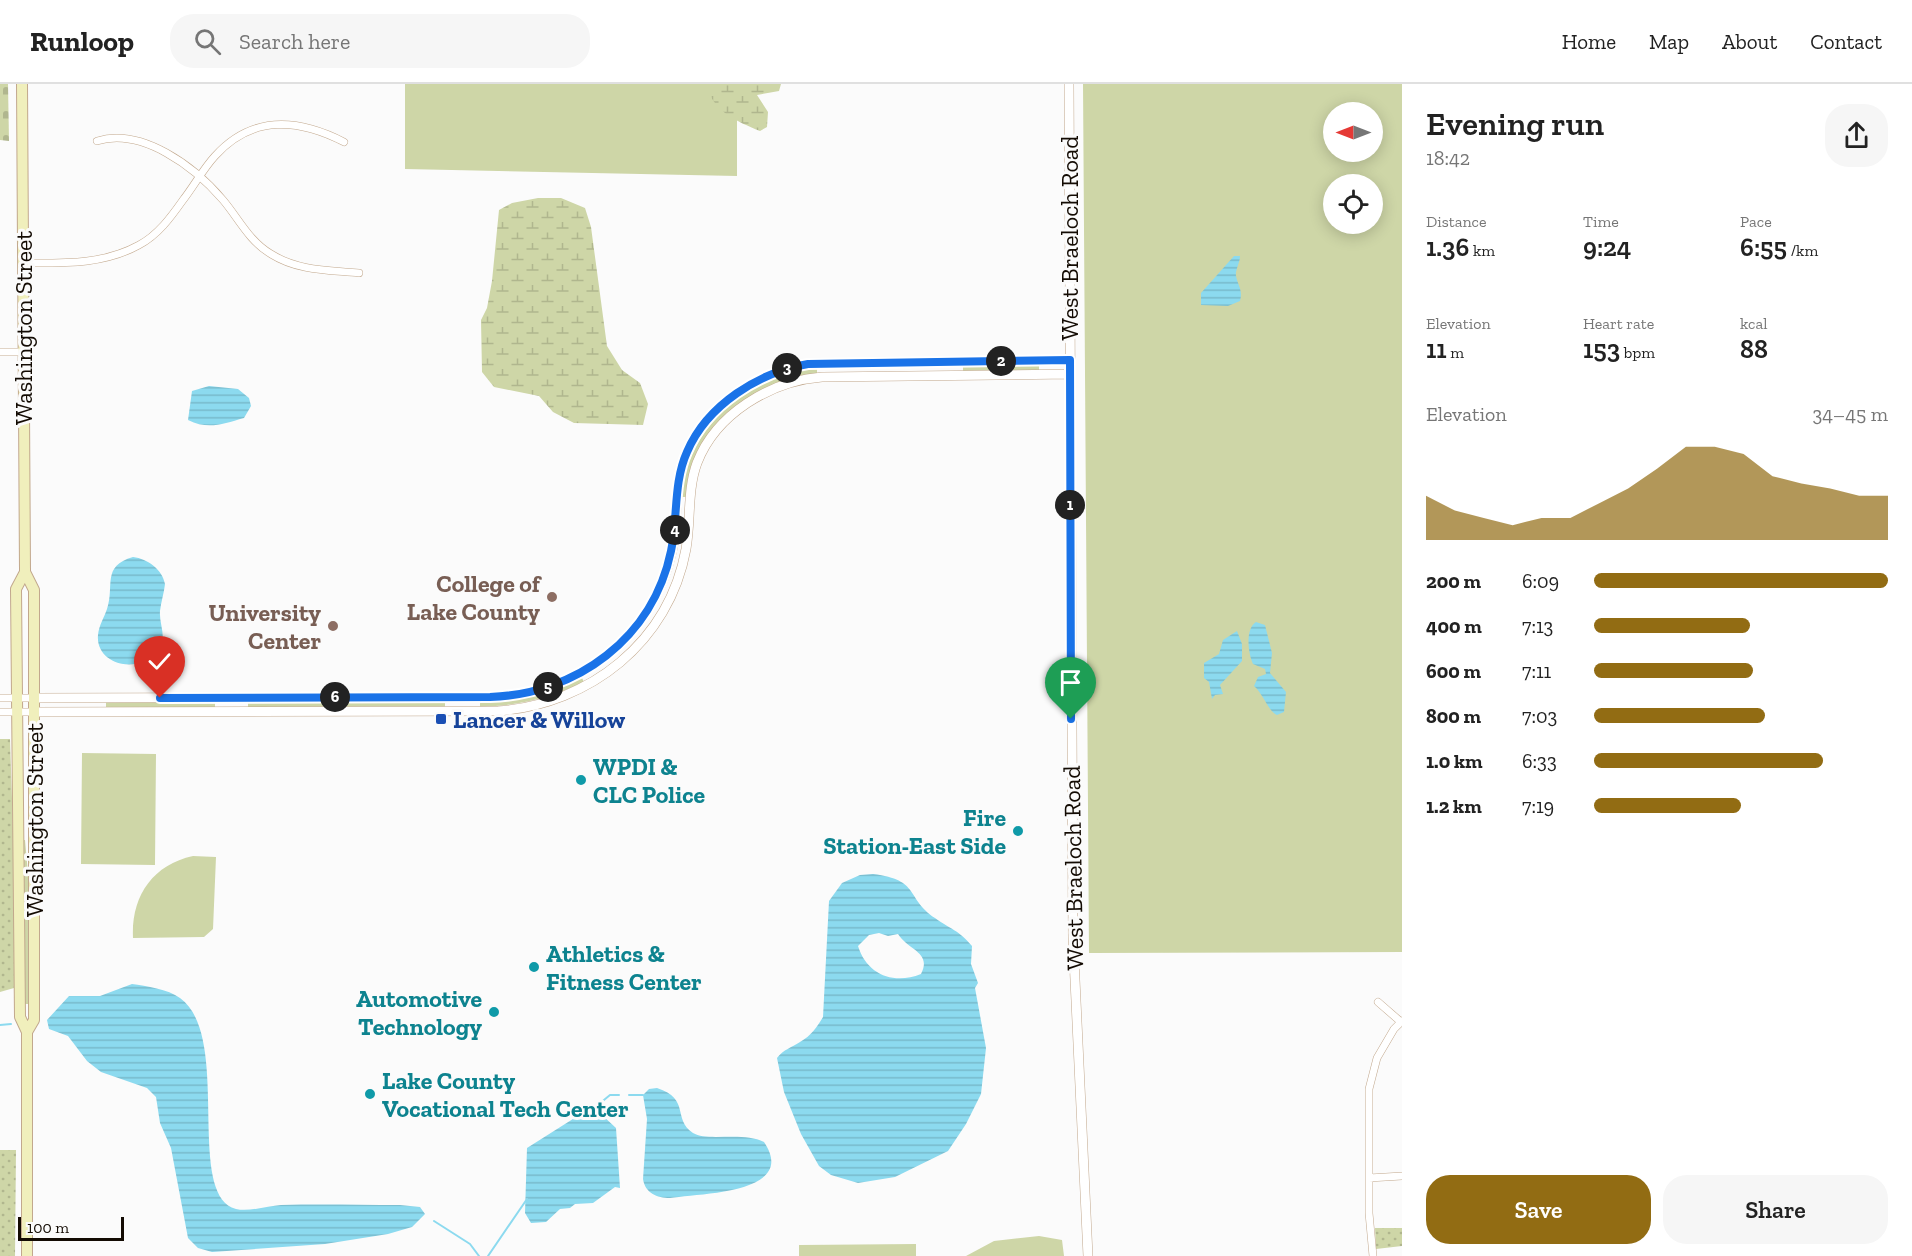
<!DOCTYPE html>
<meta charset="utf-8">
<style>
:root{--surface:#fff;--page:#f6f6f6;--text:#222;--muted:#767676;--line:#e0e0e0;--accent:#926c13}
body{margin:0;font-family:"Zilla Slab",serif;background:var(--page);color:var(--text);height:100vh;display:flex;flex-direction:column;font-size:22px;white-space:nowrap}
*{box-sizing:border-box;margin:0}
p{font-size:20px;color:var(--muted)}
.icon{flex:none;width:33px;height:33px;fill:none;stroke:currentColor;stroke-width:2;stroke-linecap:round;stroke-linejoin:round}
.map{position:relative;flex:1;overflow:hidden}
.details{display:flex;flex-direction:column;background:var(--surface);width:510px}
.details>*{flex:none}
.needle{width:39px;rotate:270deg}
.tools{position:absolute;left:1323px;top:18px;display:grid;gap:12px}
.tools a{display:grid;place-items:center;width:60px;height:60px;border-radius:50%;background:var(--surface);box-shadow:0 3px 15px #0003;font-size:30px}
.scale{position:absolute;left:18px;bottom:15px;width:106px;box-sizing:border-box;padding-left:6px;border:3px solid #130b03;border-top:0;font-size:16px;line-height:21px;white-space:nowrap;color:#130b03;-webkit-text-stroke:4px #fbfbfb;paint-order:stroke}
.pin{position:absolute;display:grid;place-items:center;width:51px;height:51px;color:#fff;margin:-62px -26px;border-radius:50% 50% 50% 0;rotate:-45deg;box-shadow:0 0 6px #0007}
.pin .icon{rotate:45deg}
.km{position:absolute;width:30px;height:30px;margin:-15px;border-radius:50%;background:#222;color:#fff;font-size:16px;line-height:30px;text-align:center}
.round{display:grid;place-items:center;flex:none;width:63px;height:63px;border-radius:24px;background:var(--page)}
.head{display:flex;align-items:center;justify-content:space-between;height:102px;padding:0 24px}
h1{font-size:33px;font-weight:600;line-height:45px}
.stats{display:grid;grid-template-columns:repeat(3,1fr);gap:9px;height:102px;padding:6px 24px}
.stats div{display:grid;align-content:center}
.stats b{font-size:26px;font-weight:600}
.stats small{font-size:16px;font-weight:400}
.stats p{font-size:16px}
.chart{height:168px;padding:12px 24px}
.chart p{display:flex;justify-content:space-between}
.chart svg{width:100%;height:108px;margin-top:6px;fill:var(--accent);opacity:.7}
.button{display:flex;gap:12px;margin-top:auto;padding:12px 24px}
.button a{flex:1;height:69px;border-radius:24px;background:var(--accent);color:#fff;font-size:24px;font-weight:600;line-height:69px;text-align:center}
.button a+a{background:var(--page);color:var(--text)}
ul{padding:0 24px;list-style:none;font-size:20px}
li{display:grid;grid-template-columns:96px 72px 1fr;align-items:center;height:45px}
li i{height:15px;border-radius:8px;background:var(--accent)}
header{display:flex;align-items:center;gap:36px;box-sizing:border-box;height:84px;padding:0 30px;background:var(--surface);border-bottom:2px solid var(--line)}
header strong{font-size:28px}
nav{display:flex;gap:33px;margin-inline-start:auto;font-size:21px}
.search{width:420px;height:54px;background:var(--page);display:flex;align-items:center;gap:15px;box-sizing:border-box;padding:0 21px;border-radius:24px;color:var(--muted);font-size:22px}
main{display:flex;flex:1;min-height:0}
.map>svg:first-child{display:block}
.grass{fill:#ced6a7;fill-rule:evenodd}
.wetland{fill:url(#wetland-marsh)}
.cemetery{fill:url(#cemetery-stones)}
.park{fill:url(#park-dots)}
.water{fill:url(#water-rules);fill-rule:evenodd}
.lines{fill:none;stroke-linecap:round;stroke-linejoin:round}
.stream{stroke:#8cdaef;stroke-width:2}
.minor-casing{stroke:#c2a88d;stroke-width:8}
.tertiary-casing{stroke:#c2a88d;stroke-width:10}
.secondary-casing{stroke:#c2a88d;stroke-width:12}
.minor{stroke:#fff;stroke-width:7}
.tertiary{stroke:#fff;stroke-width:9}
.secondary{stroke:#f0efbc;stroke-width:10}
.route-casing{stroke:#fff;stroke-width:12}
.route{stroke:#1a73e8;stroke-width:8}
.education-dot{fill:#8d6e63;stroke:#fbfbfb;stroke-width:2}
.transit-dot{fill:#1a4fb4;stroke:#fbfbfb;stroke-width:2}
.culture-dot{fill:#0f9aa8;stroke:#fbfbfb;stroke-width:2}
.labels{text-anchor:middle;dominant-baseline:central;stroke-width:6;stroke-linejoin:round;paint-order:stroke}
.street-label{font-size:24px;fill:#130b03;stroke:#fbfbfb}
.education-label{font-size:24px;font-weight:bold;fill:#785e54;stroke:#fbfbfb;text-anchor:end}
.transit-label{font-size:24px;font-weight:bold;fill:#164399;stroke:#fbfbfb;text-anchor:start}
.culture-label{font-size:24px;font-weight:bold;fill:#0d838f;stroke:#fbfbfb;text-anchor:start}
</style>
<header>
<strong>Runloop</strong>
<div class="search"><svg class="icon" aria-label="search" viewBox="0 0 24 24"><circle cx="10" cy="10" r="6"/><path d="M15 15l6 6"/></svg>Search here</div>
<nav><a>Home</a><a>Map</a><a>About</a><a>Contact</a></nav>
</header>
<main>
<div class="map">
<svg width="1402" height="1172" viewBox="0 0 1402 1172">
<defs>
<pattern id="wetland-marsh" width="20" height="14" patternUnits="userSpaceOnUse" patternTransform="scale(1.5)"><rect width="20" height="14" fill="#ced6a7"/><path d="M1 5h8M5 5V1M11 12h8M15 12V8" fill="none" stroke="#b0b68e"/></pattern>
<pattern id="cemetery-stones" width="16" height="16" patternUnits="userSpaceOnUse" patternTransform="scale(1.5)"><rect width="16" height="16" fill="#ced6a7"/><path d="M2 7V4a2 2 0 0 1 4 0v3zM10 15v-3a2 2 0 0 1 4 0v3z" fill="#b0b68e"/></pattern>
<pattern id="park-dots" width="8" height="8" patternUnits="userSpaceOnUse" patternTransform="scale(1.5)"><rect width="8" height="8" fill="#ced6a7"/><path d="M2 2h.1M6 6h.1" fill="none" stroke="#b0b68e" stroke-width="1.8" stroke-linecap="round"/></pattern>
<pattern id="water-rules" width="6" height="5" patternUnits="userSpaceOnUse" patternTransform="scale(1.5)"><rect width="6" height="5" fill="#8cdaef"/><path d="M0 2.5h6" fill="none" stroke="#78bacb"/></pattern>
</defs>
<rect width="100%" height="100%" fill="#fbfbfb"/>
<!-- grass -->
<path class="grass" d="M405 0H737V92L405 85Z
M1083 0H1402V868L1089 869ZM1334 28H1372V68H1334ZM1334 100H1372V140H1334Z
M1039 281V286L963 287V282Z
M817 284V289L786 295 751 312 700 363 693 379 687 413H682C684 346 750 287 817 284Z
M582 594 584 598C550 614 518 622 480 623V617L529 613Z
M445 617V623H248V618Z
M106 618H215V624H106Z
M82 669 156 670 155 781 81 780Z
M22 756H25L30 811 29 920H25Z
M193 772 216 773 213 845 204 853 133 854C131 813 152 781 193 772Z
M1039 1152 1062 1156 1064 1172H966L994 1157Z
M916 1160V1172H799V1161Z"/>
<!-- wetland -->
<path class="wetland" d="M711 0H781L779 7 757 11 768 28 767 43 760 47C736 37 714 28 706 1Z
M538 114H561L585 124 591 143 607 262 622 286 640 299 648 320 643 341 574 339 553 328 539 312 494 303 482 288 481 236 487 224 492 197 499 126 512 119Z"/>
<!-- cemetery -->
<path class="cemetery" d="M0 0H8L9 57 0 56Z"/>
<!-- park -->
<path class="park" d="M0 655H10L15 804 14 904 0 908Z
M0 1066H16L15 1172H0Z
M1375 1144H1402V1162L1376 1165Z"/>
<!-- water -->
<path class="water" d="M1234 172H1240C1240 179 1235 186 1236 192 1238 202 1243 206 1240 217L1228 222 1201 221V209Z
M209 302 238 305 249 314 251 322 244 334C223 340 208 346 188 336L192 307Z
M133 473C148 475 162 485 165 500 164 509 161 518 160 527 159 539 166 551 161 563 157 574 146 579 135 580 117 583 96 572 98 551 99 541 104 534 107 525 115 502 101 482 133 473Z
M1256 538 1265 541 1272 569 1270 589 1286 608 1284 628 1277 631C1268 627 1264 611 1254 602L1258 593 1266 590 1265 585 1253 580C1248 569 1245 545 1256 538Z
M1237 547 1242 560V577L1220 601 1223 610 1215 611 1212 615 1209 598 1204 594V579L1219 570 1223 556Z
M873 790C921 796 905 814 935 834 950 845 959 846 972 862L971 880 978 899 975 904 986 964 981 1010 966 1040 948 1067 895 1093 858 1099 831 1091 819 1082 801 1050 784 1008 777 974C784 965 791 964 800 958 811 952 817 943 823 933L829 817 842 799 860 791ZM879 849 888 852 898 850C909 867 932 868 921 890 894 901 867 891 858 862L869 851Z
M132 900C146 902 168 905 180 914 233 952 184 1111 236 1125 249 1128 268 1122 281 1121 321 1120 361 1121 400 1121L420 1123 425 1130 412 1143 388 1150 325 1160 212 1168 198 1164 188 1154 171 1064 160 1039 156 1013 147 1004 101 988 87 977 68 952 49 945 47 936 69 912H100Z
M657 1004C691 1015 672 1035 693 1049 708 1058 743 1047 764 1058 799 1110 699 1109 670 1114 657 1114 645 1109 643 1095L647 1035 643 1011 649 1005Z
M584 1028 602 1031 616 1044 620 1104 615 1103 593 1119 575 1120 570 1124 560 1125 546 1138 531 1139 525 1129 527 1064Z"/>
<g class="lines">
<!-- stream -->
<path class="stream" d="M0 941 11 940
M629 1011H643
M587 1030 610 1011H619
M434 1137 470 1160 479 1172
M488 1172 527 1115"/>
<!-- minor casing -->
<g class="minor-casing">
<path id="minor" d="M97 57C142 43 195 83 223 116 239 135 249 157 271 170 298 187 329 186 359 189
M23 179C62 179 103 181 139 161 158 151 171 133 183 116 194 102 203 85 215 72 253 30 299 35 344 58
M0 268H23
M0 614H34
M0 628H34
M1378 918 1401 938
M1369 1094 1402 1092
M1373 1172 1369 1129V1005L1377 974 1394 945 1402 937"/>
</g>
<!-- tertiary casing -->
<g class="tertiary-casing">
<path id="tertiary" d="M1069 0 1073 853 1088 1172
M34 614 490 613C577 610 653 554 672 467 679 435 673 399 687 368 707 321 759 288 808 280L1069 276
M34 628 498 627C590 620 669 558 686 465 691 437 687 406 697 379 716 330 770 297 822 293L1070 290"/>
</g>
<!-- secondary casing -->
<g class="secondary-casing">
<path id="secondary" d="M22 0 25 488 34 506V936L27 948
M25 488 16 505 20 933 27 948V1172"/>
</g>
<!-- minor -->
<use href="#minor" class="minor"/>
<!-- tertiary -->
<use href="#tertiary" class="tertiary"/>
<!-- secondary -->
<use href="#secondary" class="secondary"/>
</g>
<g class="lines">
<!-- route casing -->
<g class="route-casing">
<path id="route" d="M160 614 490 613C577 610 653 554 671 467 678 435 673 399 687 368 707 321 759 288 808 280L1070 276 1071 635"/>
</g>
<!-- route -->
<use href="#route" class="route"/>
</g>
<!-- markers -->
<g class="education-dot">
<circle cx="552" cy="513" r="6"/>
<circle cx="333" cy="542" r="6"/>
</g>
<rect class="transit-dot" x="435" y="629" width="12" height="12" rx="3"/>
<g class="culture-dot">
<circle cx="581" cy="696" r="6"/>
<circle cx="1018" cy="747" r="6"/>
<circle cx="534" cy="883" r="6"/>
<circle cx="494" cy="928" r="6"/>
<circle cx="370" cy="1010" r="6"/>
</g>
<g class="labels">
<!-- street labels -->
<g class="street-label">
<text transform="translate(1069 154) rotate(-90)">West Braeloch Road</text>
<text transform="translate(23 244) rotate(-90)">Washington Street</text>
<text transform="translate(34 736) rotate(-90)">Washington Street</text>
<text transform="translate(1073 784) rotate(-91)">West Braeloch Road</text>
</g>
<!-- education labels -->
<g class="education-label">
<text x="540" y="499">College of<tspan x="540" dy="28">Lake County</tspan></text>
<text x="321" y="528">University<tspan x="321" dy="28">Center</tspan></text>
</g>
<!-- transit labels -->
<g class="transit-label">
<text x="453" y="635">Lancer &amp; Willow</text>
</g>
<!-- culture labels -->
<g class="culture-label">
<text x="593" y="682">WPDI &amp;<tspan x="593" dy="28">CLC Police</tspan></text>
<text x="1006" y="733" text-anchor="end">Fire<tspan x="1006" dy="28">Station-East Side</tspan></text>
<text x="546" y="869">Athletics &amp;<tspan x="546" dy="28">Fitness Center</tspan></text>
<text x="482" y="914" text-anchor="end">Automotive<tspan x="482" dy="28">Technology</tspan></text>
<text x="382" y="996">Lake County<tspan x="382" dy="28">Vocational Tech Center</tspan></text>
</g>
</g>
</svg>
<div class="tools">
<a><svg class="needle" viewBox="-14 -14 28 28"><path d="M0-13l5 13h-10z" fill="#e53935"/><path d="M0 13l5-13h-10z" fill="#767676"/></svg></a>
<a><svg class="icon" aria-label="locate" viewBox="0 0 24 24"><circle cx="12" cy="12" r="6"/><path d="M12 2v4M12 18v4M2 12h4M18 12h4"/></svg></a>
</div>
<div class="scale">100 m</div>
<div class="pin" style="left:1071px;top:635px;background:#1e9e55"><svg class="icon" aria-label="arrive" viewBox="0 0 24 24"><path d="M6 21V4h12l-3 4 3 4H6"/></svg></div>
<div class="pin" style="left:160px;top:614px;background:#d93025"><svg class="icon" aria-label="check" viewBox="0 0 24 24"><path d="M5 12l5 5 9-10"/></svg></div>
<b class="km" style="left:1070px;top:421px">1</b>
<b class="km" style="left:1001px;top:277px">2</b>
<b class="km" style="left:787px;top:284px">3</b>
<b class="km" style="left:675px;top:446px">4</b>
<b class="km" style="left:548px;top:603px">5</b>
<b class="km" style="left:335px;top:613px">6</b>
</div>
<section class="details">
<div class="head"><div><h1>Evening run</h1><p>18:42</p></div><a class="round"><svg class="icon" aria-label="share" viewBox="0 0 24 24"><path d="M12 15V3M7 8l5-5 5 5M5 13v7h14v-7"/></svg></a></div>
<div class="stats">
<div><p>Distance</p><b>1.36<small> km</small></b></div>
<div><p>Time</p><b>9:24</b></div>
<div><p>Pace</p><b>6:55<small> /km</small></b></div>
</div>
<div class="stats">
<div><p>Elevation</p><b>11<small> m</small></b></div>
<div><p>Heart rate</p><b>153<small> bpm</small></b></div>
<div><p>kcal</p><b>88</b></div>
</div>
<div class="chart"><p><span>Elevation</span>34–45 m</p>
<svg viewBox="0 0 160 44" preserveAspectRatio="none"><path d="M0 44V26L10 32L20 35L30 38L40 35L50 35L60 29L70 23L80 15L90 6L100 6L110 9L120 18L130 21L140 23L150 26L160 26V44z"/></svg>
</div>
<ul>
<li><b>200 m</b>6:09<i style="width:100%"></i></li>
<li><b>400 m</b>7:13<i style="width:53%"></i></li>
<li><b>600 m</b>7:11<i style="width:54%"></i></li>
<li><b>800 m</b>7:03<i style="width:58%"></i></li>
<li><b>1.0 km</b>6:33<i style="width:78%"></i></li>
<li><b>1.2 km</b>7:19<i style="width:50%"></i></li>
</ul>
<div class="button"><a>Save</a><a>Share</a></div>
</section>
</main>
